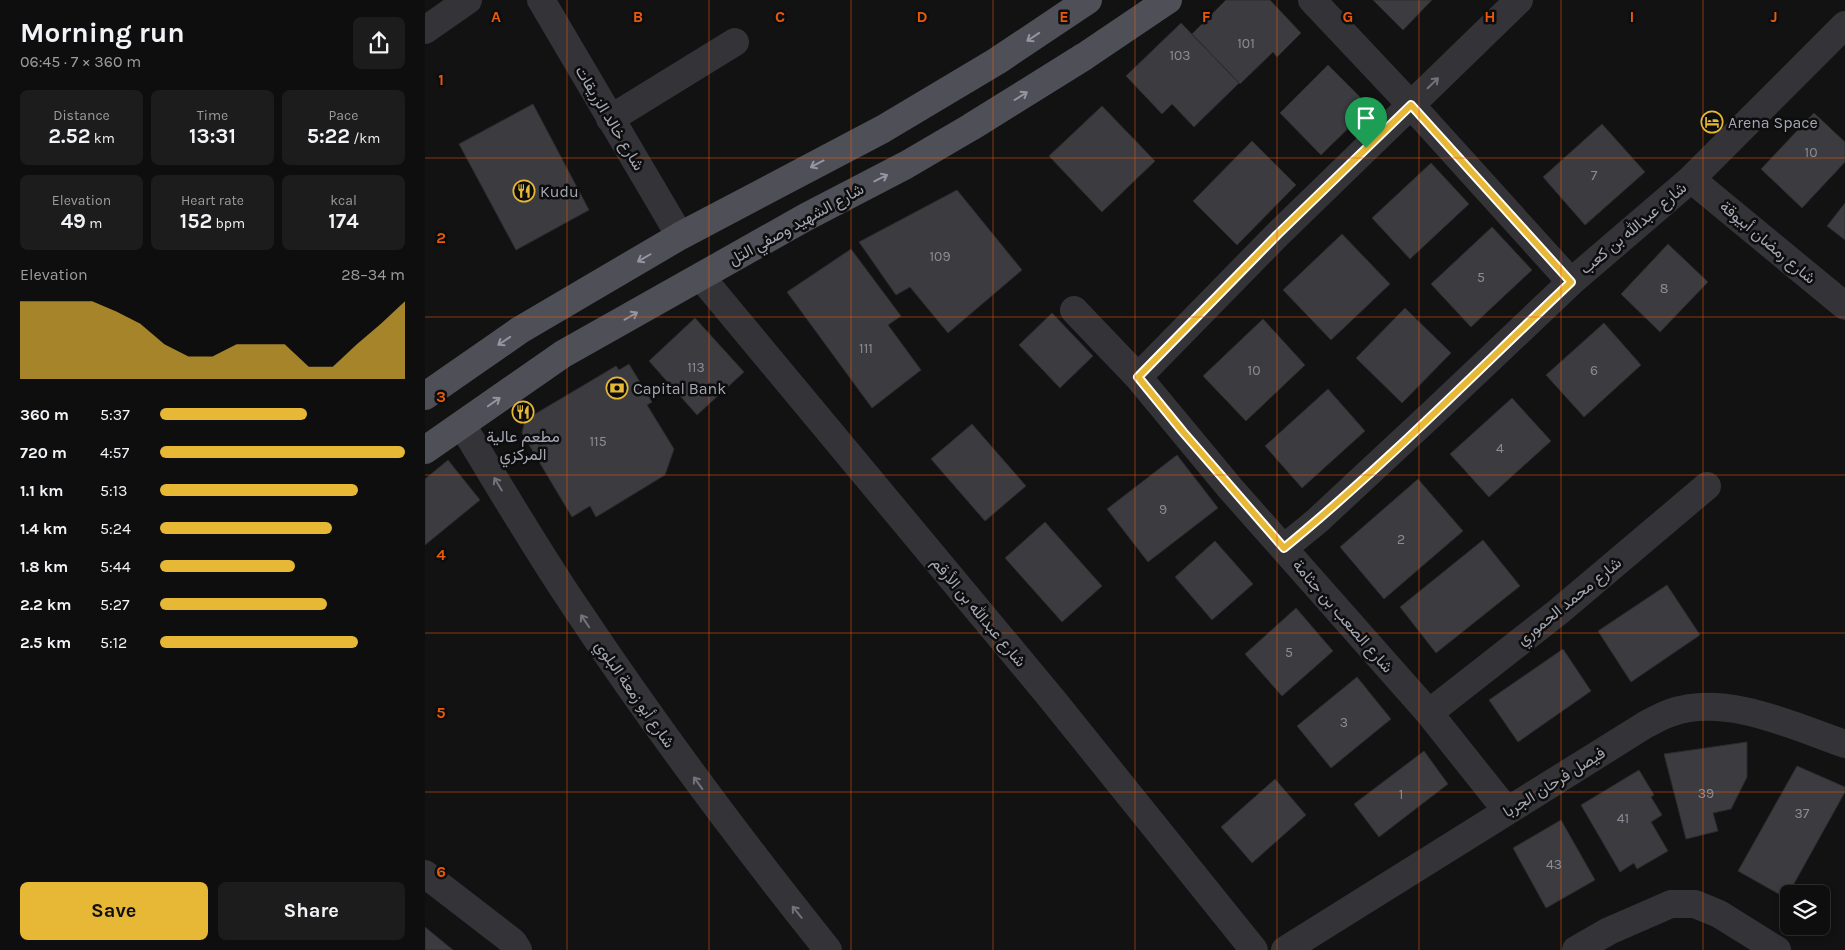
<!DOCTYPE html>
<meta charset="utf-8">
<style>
:root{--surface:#0e0e0e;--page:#1c1c1c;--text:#f1f3f6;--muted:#9b9c9e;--line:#2e2e2e;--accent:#e7b836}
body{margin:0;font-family:Karla,Vazirmatn,sans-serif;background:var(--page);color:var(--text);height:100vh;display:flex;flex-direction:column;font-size:19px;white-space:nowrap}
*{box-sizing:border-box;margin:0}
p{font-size:16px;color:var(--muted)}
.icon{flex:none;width:28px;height:28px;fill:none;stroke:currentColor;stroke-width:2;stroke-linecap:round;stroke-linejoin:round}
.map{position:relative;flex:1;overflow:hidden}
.details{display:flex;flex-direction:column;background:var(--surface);width:425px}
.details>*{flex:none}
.controls{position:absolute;left:1355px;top:885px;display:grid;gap:10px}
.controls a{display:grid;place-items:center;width:50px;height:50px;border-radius:8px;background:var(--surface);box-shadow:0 2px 8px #0003,0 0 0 1px var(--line);font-size:25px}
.pin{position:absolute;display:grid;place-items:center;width:42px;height:42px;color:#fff;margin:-51px -21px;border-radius:50% 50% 50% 0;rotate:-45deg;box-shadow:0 0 5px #0007}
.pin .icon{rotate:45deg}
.round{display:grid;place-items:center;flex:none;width:52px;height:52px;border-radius:8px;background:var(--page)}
.headline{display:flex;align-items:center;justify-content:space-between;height:85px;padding:0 20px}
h1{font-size:28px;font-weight:700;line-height:38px}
.stats{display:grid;grid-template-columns:repeat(3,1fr);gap:8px;height:85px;padding:5px 20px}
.stats div{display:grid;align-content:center;border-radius:8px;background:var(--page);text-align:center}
.stats b{font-size:21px;font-weight:700}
.stats small{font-size:14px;font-weight:400}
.stats p{font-size:14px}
.chart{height:140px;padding:10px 20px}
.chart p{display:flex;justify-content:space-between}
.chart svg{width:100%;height:90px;margin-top:5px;fill:var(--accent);opacity:.7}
.primary-button{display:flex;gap:10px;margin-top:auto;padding:10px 20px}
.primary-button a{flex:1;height:58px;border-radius:8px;background:var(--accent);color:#111;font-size:20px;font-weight:700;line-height:58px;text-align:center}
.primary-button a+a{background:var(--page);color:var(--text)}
ul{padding:0 20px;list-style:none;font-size:16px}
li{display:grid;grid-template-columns:80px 60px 1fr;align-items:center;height:38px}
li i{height:12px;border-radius:6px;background:var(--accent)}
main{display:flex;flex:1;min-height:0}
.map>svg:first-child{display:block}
.building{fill:#3c3c40;stroke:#2c2c2f}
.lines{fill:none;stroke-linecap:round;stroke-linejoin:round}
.minor{stroke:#333338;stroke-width:28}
.major{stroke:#4f5057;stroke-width:28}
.oneway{stroke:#9396a1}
.oneway2{stroke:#71737c}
.route-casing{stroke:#fff;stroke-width:10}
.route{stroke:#e7b836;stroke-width:6}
.grid{fill:none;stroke:#e8590c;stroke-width:1;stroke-opacity:0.55}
.labels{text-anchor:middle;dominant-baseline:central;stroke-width:5;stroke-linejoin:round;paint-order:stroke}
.number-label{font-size:14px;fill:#8a8c96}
.street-label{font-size:16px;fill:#a4a7b3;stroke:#0d0d0e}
.poi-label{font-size:16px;fill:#a4a7b3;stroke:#0d0d0e;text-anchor:start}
.grid-label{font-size:16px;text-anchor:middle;font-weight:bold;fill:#e8590c;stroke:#0d0d0e;stroke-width:5;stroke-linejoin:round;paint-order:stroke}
</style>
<main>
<section class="details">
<div class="headline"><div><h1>Morning run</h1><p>06:45 · 7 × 360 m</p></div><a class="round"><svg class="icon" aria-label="share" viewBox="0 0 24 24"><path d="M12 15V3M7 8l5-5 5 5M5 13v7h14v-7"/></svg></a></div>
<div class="stats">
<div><p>Distance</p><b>2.52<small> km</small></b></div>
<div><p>Time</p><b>13:31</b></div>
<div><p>Pace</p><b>5:22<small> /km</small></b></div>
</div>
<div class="stats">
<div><p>Elevation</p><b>49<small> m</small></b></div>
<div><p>Heart rate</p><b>152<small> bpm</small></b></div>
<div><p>kcal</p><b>174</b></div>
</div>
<div class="chart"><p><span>Elevation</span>28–34 m</p>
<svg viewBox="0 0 160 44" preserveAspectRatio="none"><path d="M0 44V6L10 6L20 6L30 6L40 11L50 17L60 27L70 33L80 33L90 27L100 27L110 27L120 38L130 38L140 27L150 17L160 6V44z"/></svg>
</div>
<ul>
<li><b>360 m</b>5:37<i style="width:60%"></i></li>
<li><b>720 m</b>4:57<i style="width:100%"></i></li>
<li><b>1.1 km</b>5:13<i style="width:81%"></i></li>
<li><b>1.4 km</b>5:24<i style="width:70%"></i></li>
<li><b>1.8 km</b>5:44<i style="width:55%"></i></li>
<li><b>2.2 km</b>5:27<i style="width:68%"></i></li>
<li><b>2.5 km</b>5:12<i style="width:81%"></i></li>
</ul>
<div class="primary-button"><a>Save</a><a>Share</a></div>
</section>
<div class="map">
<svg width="1420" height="950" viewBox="0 0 1420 950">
<rect width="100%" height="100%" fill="#121213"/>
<!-- building -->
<path class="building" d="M801 0H845L876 33 852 57 848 52 815 84 767 34Z
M948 0H1007L978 30Z
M756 23 814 83 769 127 747 104 737 114 701 76Z
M903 65 945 107 896 155 855 113Z
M108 104 164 210 91 250 34 144Z
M677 106 730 161 677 212 624 156Z
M1389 113 1420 142V162L1377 208 1336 169Z
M1177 124 1220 172 1160 225 1118 177Z
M827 141 871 185 812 245 768 201Z
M1006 163 1044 204 985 259 947 218Z
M532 190 597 270 523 333 485 287 471 295 434 242Z
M1420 203V240L1402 226Z
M1067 227 1107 270 1046 327 1006 284Z
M917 234 965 284 906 340 858 290Z
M1243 244 1283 282 1235 332 1196 294Z
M426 249 476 316 463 325 496 370 447 408 362 292Z
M980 308 1026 353 977 403 931 358Z
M627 313 668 356 635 388 594 345Z
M270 318 319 372 272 415 224 361Z
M838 319 880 365 821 421 778 376Z
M1179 323 1216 365 1159 417 1121 375Z
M204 364 227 402 222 405 249 449 240 475 171 517 165 506 147 517 97 433 100 420 191 366 194 370Z
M903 389 940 431 877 488 840 446Z
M1087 398 1126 441 1064 497 1025 454Z
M547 424 601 486 560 521 506 459Z
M752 455 793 508 723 562 682 509Z
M23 460 55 500 0 545V479Z
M993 479 1038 531 959 599 915 547Z
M620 522 677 586 637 622 580 558Z
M1058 540 1095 586 1011 653 975 607Z
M790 541 828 584 787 620 750 577Z
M1242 585 1275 635 1206 682 1173 631Z
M871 608 908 651 857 696 820 654Z
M1138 649 1166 691 1093 742 1064 700Z
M932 677 966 719 906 768 872 726Z
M1322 742V777L1306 809 1288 813 1293 831 1261 839 1239 754Z
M999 751 1023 784 954 837 929 804Z
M1372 766 1420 787V792L1361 898 1313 871Z
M1214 770 1229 795 1226 797 1237 815 1226 822 1243 851 1212 869 1209 863 1195 872 1156 805Z
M850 779 881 815 827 863 796 827Z
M1136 820 1170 880 1121 908 1088 848Z
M0 927 28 950H0Z"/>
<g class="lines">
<!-- minor -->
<path class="minor" d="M116 0 255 236
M887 0 986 105 1146 282
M0 30 43 0
M185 119 310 42
M1266 179 1420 306
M276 277 627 699 829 950
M649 310 713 377 805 488 1004 713 1082 811
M713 377 852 235 1094 0
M37 425C75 487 112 551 153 611 231 728 315 840 403 950
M859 548 892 521 1010 411 1146 282 1266 179 1420 25
M1004 713 1133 612 1282 486
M0 874 88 942 93 950
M860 950 1220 725C1228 721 1236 716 1245 713 1300 693 1368 726 1420 744
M1151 950 1184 931 1246 904H1270L1294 914 1352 950"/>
<!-- major -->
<path class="major" d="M0 396 95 330 255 236 458 129 572 61 663 0
M0 450 138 354 381 217 481 165 546 127 660 56 743 0"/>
</g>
<!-- one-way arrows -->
<defs><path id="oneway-shaft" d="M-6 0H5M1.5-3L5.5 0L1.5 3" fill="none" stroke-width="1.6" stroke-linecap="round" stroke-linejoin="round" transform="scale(1.25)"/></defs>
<g class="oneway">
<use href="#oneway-shaft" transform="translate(608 37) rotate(146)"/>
<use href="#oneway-shaft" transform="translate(596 96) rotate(-32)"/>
<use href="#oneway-shaft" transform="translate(392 164) rotate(152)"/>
<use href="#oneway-shaft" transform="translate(456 178) rotate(-27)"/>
<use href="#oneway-shaft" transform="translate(219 258) rotate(150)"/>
<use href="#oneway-shaft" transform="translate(206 316) rotate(-30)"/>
<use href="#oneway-shaft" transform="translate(79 341) rotate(146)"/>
<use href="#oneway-shaft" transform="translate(69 402) rotate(-35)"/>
</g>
<g class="oneway2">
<use href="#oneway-shaft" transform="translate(1008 83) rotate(-44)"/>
<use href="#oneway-shaft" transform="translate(73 484) rotate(-121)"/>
<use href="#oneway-shaft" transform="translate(160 621) rotate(-124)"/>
<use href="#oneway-shaft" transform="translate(273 783) rotate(-126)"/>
<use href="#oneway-shaft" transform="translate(372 912) rotate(-129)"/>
</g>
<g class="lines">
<!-- route casing -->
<g class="route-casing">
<path id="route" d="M986 105 1146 282C1052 371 960 465 859 548L758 432 713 377 852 235Z"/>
</g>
<!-- route -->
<use href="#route" class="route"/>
</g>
<!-- grid -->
<path class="grid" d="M142 0V950M284 0V950M426 0V950M568 0V950M710 0V950M852 0V950M994 0V950M1136 0V950M1278 0V950M0 158H1420M0 317H1420M0 475H1420M0 633H1420M0 792H1420"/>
<!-- icons -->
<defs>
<g id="hotel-ring" transform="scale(1.125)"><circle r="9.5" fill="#0d0d0e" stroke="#e7b836" stroke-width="1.5"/><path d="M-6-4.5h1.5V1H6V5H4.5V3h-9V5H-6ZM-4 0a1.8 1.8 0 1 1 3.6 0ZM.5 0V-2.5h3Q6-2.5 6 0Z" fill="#e7b836"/></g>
<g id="restaurant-ring" transform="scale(1.125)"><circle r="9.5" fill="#0d0d0e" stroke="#e7b836" stroke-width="1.5"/><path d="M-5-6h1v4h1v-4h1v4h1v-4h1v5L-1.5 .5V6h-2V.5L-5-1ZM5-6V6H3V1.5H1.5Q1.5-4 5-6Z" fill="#e7b836"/></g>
<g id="bank-ring" transform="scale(1.125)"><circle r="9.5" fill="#0d0d0e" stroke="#e7b836" stroke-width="1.5"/><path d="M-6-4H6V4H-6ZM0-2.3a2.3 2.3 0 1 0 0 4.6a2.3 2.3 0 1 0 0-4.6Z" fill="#e7b836"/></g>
</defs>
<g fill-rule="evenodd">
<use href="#hotel-ring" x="1287" y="122"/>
<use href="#restaurant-ring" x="99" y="191"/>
<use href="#bank-ring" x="192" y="388"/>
<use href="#restaurant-ring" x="98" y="412"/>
</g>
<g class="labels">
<!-- number labels -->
<g class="number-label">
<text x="821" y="43">101</text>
<text x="755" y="55">103</text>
<text x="1386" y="152">10</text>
<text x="1169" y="175">7</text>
<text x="515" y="256">109</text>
<text x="1056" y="277">5</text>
<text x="1239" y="288">8</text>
<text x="441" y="348">111</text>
<text x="271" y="367">113</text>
<text x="829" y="370">10</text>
<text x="1169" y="370">6</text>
<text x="173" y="441">115</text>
<text x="1075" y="448">4</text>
<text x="738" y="509">9</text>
<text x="976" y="539">2</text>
<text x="864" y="652">5</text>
<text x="919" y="722">3</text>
<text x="1281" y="793">39</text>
<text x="976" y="794">1</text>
<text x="1377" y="813">37</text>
<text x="1198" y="818">41</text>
<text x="1129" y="864">43</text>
</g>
<!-- street labels -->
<g class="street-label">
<text transform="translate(185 118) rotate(59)">شارع خالد الزريقات</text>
<text transform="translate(371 224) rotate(-29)">شارع الشهيد وصفي التل</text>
<text transform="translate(1208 228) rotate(-40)">شارع عبدالله بن كعب</text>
<text transform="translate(1343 242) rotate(40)">شارع رمضان أبيوقة</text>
<text transform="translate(1144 601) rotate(-39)">شارع محمد الحموري</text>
<text transform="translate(554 612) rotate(50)">شارع عبدالله بن الأرقم</text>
<text transform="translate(918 616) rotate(49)">شارع الصعب بن جثامة</text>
<text transform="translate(210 694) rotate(55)">شارع أبو زمعة البلوي</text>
<text transform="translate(1129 782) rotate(-32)">فيصل فرحان الجربا</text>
</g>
<!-- poi labels -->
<g class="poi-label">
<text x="1303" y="122">Arena Space</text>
<text x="115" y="191">Kudu</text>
<text x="208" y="388">Capital Bank</text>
<text x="98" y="436" text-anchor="middle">مطعم عالية<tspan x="98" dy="18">المركزي</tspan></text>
</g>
</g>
<g class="grid-label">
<text x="71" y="22">A</text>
<text x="213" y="22">B</text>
<text x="355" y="22">C</text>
<text x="497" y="22">D</text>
<text x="639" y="22">E</text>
<text x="781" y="22">F</text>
<text x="923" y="22">G</text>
<text x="1065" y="22">H</text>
<text x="1207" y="22">I</text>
<text x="1349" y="22">J</text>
<text x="16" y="85">1</text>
<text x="16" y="243">2</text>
<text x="16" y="402">3</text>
<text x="16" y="560">4</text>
<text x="16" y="718">5</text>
<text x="16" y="877">6</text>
</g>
</svg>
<div class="controls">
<a><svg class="icon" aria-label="layers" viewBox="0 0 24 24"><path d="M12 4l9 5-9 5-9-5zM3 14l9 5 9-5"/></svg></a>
</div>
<div class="pin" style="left:941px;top:148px;background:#1e9e55"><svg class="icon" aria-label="arrive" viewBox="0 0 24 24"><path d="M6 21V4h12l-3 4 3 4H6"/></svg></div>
</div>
</main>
